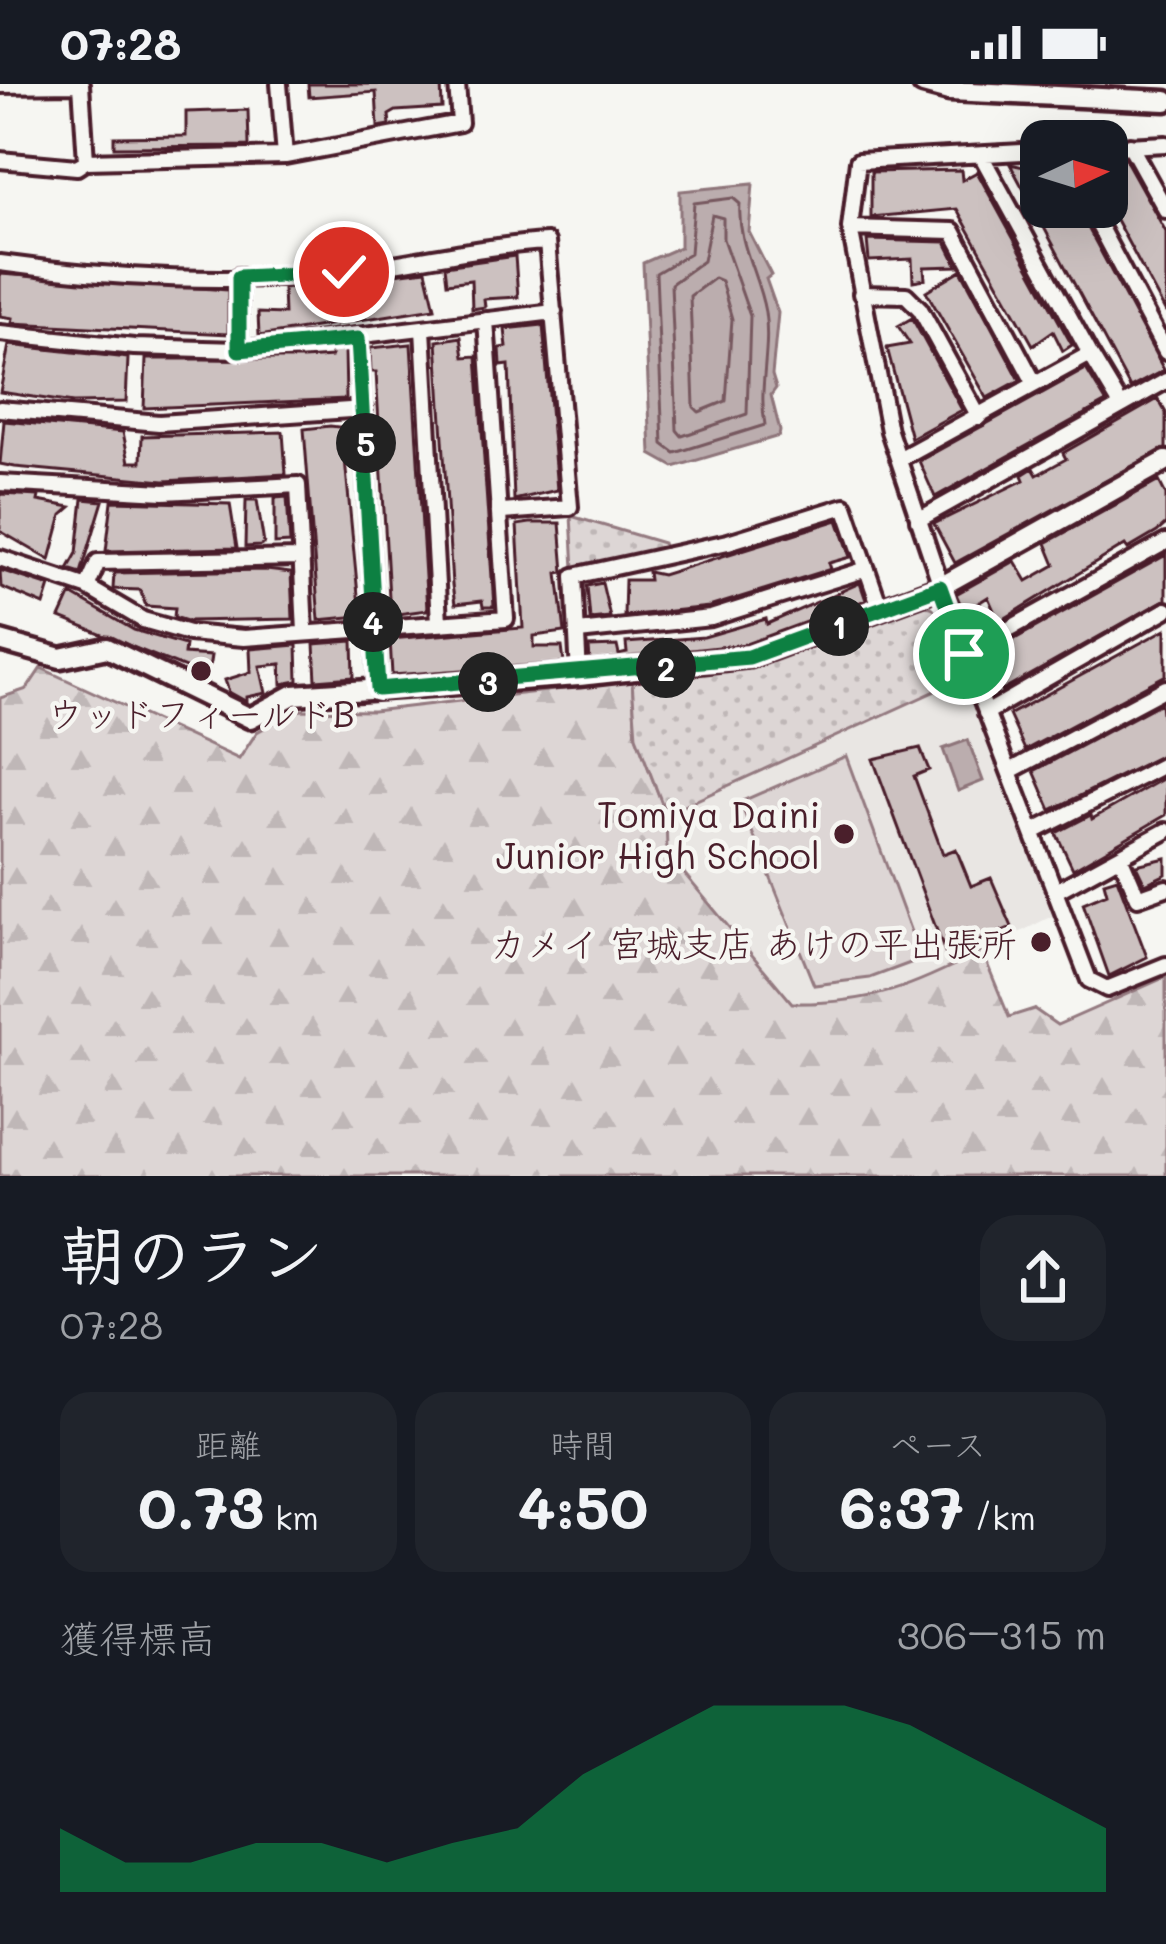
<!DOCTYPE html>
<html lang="ja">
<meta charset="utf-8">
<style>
:root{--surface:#171b24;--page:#20242c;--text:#f1f3f6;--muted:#9ea1a6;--accent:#0b8043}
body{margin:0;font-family:Mali,"Klee One",sans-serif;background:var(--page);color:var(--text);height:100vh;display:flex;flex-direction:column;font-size:45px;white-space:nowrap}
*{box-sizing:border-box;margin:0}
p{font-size:39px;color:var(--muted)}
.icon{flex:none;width:66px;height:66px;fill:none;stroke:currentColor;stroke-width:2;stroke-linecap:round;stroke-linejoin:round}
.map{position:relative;height:1092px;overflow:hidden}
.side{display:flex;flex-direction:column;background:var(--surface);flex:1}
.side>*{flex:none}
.needle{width:78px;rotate:86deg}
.fabs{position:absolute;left:1020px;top:36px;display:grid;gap:24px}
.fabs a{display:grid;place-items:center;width:108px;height:108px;border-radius:24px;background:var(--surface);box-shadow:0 12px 48px #0002;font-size:60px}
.pin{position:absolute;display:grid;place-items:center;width:102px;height:102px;color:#fff;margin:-51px;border:6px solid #fff;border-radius:50%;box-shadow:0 3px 12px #0007}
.km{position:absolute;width:60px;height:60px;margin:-30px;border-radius:50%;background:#222;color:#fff;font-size:33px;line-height:60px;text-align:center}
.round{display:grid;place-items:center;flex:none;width:126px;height:126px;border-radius:36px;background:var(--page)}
.overview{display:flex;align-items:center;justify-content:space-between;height:204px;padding:0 60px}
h1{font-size:66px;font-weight:700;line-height:90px}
.stats{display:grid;grid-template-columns:repeat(3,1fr);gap:18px;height:204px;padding:12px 60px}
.stats div{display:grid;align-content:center;border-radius:30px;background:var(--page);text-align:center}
.stats b{font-size:60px;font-weight:700}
.stats small{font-size:33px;font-weight:400}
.stats p{font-size:33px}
.chart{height:336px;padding:24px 60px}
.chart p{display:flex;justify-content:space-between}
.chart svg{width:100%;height:216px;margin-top:12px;fill:var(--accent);opacity:.7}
.status{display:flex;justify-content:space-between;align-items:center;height:84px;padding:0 60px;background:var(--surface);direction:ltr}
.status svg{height:33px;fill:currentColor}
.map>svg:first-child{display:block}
.built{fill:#e9e6e3}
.forest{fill:url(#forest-firs);stroke:#947a80;stroke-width:3}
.park{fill:url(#park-dots);stroke:#947a80;stroke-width:3}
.garden{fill:#ddd6d5;stroke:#947a80;stroke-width:3}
.water{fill:#bbadae;stroke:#8e747a;stroke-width:3}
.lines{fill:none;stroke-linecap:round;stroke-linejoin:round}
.shore{stroke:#77585f;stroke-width:3}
.building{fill:#ccc1c0;stroke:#4a1f2b;stroke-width:3}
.street-casing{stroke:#4a1f2b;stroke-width:22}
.secondary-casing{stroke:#4a1f2b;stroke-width:27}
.street{stroke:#f6f6f2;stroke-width:14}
.secondary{stroke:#f6f6f2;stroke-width:18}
.route-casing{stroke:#fff;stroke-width:24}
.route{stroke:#0b8043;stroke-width:15}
.poi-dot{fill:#4a1f2b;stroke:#f6f6f2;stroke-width:4.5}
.labels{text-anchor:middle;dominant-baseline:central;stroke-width:9;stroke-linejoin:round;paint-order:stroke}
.poi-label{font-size:36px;fill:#4a1f2b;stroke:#f6f6f2;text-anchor:end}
</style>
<div class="status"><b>07:28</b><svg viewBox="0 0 49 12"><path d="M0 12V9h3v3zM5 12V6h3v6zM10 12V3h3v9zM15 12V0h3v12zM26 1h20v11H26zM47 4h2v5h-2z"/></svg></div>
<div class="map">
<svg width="1166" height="1092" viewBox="0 0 1166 1092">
<defs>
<pattern id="forest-firs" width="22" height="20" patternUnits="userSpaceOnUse" patternTransform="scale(3)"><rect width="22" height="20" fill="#ddd6d5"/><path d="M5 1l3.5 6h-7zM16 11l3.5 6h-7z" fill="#bfb7b7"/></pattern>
<pattern id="park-dots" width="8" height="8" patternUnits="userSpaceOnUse" patternTransform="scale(3)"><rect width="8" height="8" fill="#ddd6d5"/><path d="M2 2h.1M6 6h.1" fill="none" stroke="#bfb7b7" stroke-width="1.8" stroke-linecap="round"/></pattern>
</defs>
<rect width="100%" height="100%" fill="#f6f6f2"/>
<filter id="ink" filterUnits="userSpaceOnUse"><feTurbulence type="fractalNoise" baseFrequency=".00833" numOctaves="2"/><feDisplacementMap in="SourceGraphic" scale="24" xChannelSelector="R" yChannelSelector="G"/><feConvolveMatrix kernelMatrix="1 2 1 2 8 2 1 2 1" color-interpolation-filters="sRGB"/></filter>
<g filter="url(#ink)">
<!-- built -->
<path class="built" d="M966 593 1052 832 902 908 842 920 792 919 666 769V730Z"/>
<!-- forest -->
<path class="forest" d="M41 584 239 675 257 648 297 626 373 627 632 597 636 652 666 730 667 769 792 919C872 920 913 903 982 867L1009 933 1034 925 1057 941 1166 893V1092H0V614L27 605Z"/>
<!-- park -->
<path class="park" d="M571 432 663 459 665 466 574 485Z
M925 520 939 527 966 593 666 730 636 652 632 597 764 581Z"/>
<!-- garden -->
<path class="garden" d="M846 672 921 875 870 894 814 901 740 718Z"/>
<!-- water -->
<path class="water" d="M753 100 749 148 771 191 766 195 778 229 772 291 776 304 771 311 780 347 779 352 674 383 651 370 643 179 680 163V107Z
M968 656 983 697 958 707 943 665Z"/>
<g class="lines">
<!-- shore -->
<path class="shore" d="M733 114 740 120C737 160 758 189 765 228 771 266 758 303 765 341L675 369 663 360 656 189 690 169 694 119Z
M712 131 723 134V155L750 232 747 330 682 352 677 346 671 200 703 177Z
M714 194 721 197 732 235 726 317 699 328 694 323 690 212Z"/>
</g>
<!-- building -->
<path class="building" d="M308 0H441L442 24 396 27 389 31 390 41 378 43 376 8 309 13Z
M248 26 249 62 114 63V53L186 52V28Z
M1124 73 1166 148V229L1107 119V82Z
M1041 78V130L1077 123 1164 286 1130 304 1010 80 1028 84Z
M961 86 962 96 977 88 1072 261 1063 267 1053 247 1033 261 957 125 871 133V88Z
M867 156 946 158 958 182 924 183 925 195 913 197 912 175 869 177Z
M515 172 518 213 484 215 485 223 472 225 471 196 447 199 445 182Z
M426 186 435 224 259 252 258 229 284 230 283 204Z
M961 186 1020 296 987 314 926 207Z
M0 190 228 206V250L12 239 13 234 0 232Z
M912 234 962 326 911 354 887 264 910 260 898 242Z
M543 241 557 406 514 416 509 281 501 282 500 264 507 263 505 245Z
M461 253 464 273 477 272 494 523H483L482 517 455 520 452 501 437 257Z
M411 260 427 526 390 531 376 288H371L370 264Z
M9 261 128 274 126 318 73 319 0 308Z
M345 265 346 315 144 324 146 275H303L331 273V266Z
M1086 285 1106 318 935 413 919 377Z
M1158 315 1166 329V364L955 479 934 440 1024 396 1022 391 1033 384 1037 391 1066 375 1063 369Z
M4 337 123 348 129 378H141L142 352 283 348 286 390 164 397 15 383 0 380Z
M330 342 347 344 348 365H344L360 532 319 536 304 345Z
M1159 397 1166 411V440L1157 448 1128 465 1125 461 999 538 988 513 964 528 956 510 1015 477 1027 497 1055 481 1046 459Z
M0 410 39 412 38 417 71 423 62 431 50 476 0 447Z
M287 413 290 459 275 460V414Z
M83 415 103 417 81 489 68 485 77 469Z
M246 416H257L264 460 260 462 245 463Z
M112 417 230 420 237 464 106 467Z
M838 436 851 473 829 479 831 485 709 523 624 532 625 496H649L648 488 662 491Z
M530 439H560L564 488 558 489 565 548 534 552V563H562L564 579 392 591 390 555 523 544 517 441Z
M1166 471V515L1002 607 984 572Z
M0 486 50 502 44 521 1 503Z
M266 486 291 489 293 535 187 537 174 533 175 524 146 522 140 506 113 505 114 489Z
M602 499 610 533 590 535 587 502Z
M860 499 866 516 746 560 590 577 589 563 617 562 619 571 627 569 626 559 704 553 766 535 767 540Z
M71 510 134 546 185 561 184 570 211 572 207 598 193 587 60 534Z
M1166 545V591L1025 666 1009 631Z
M353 557 354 593 316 596 314 560Z
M297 561 298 597 282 600 281 580 260 582 266 609 247 613V618L229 608 225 596 251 588 250 565Z
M1161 619 1166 669 1051 726 1034 687Z
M920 664 929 686 914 692 943 770 956 765 971 802 991 794 1012 843 946 871 873 675Z
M1166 693V731L1073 785 1056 749 1091 731 1092 735Z
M1166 774V790L1145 800 1136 781Z
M1117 794 1147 873 1109 892 1083 819 1107 809 1104 798Z"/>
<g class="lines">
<!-- street casing -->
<g class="street-casing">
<path id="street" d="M81 0 86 77 285 72
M279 0 285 72 460 39 457 0
M0 1 75 0
M1130 61 1166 126
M1107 63 1166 60
M1041 67 858 77 850 144 889 347 964 570 1089 896 1107 905 1166 881
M981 71 1090 270
M0 76 77 83 86 77
M1089 123 1166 268
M850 144 953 147 1035 300
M0 179C106 194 242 202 348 187 415 178 480 162 547 158L570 423 502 428
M239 192V266
M861 210 906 211 920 225 979 333
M423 245 439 538
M0 249 134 263 239 266 554 228
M358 255 378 605
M0 325 159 339 364 325
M899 375 1090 270 1120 320
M0 399 164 408 298 401 305 548
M918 436 1166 297
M0 474 87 503 143 536 189 549 244 554 506 535 486 236
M87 503 98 478 301 474
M578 548 711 534 867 485
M964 570 1166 458
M579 592 574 492 728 458 845 422 881 526
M986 629 1166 526
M1010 687 1166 604
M1033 748 1166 680
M1120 772 1138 814 1166 804
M1056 807 1166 747"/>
</g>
<!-- secondary casing -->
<g class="secondary-casing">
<path id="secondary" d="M923 0 949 7 1166 17
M0 557 61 574 107 564 250 634 293 611 579 592 749 573 940 503 1166 377"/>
</g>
<!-- street -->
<use href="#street" class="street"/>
<!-- secondary -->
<use href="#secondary" class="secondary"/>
</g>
</g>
<g class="lines" filter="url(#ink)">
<!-- route casing -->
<g class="route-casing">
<path id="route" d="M344 188 239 193V266L358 255 378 605 749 573 940 503 964 570"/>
</g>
<!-- route -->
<use href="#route" class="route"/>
</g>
<!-- markers -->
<g class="poi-dot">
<circle cx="201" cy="587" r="12"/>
<circle cx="844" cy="750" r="12"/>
<circle cx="1041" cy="858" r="12"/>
</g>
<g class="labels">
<!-- poi labels -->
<g class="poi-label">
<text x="201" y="628" text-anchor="middle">ウッドフィールドB</text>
<text x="820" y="729">Tomiya Daini<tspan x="820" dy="41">Junior High School</tspan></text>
<text x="1017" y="858">カメイ 宮城支店 あけの平出張所</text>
</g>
</g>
</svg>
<div class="fabs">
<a><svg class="needle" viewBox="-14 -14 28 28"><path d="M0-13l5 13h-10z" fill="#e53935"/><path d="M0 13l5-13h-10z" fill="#9ea1a6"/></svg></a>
</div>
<div class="pin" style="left:964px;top:570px;background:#1e9e55"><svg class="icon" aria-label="arrive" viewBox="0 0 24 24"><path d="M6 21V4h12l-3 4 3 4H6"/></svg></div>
<div class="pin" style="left:344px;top:188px;background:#d93025"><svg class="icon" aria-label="check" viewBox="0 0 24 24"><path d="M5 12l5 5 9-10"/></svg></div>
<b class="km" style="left:839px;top:542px">1</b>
<b class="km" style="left:666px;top:584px">2</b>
<b class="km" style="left:488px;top:598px">3</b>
<b class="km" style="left:373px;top:538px">4</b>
<b class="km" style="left:366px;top:359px">5</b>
</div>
<section class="side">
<div class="overview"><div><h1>朝のラン</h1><p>07:28</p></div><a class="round"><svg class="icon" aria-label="share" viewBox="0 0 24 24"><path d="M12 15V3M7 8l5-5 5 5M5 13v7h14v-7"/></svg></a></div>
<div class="stats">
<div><p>距離</p><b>0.73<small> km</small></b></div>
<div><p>時間</p><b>4:50</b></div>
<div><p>ペース</p><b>6:37<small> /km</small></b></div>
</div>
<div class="chart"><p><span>獲得標高</span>306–315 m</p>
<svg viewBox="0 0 160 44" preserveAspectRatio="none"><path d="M0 44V31L10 38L20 38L30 34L40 34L50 38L60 34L70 31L80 20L90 13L100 6L110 6L120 6L130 10L140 17L150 24L160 31V44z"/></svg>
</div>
</section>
